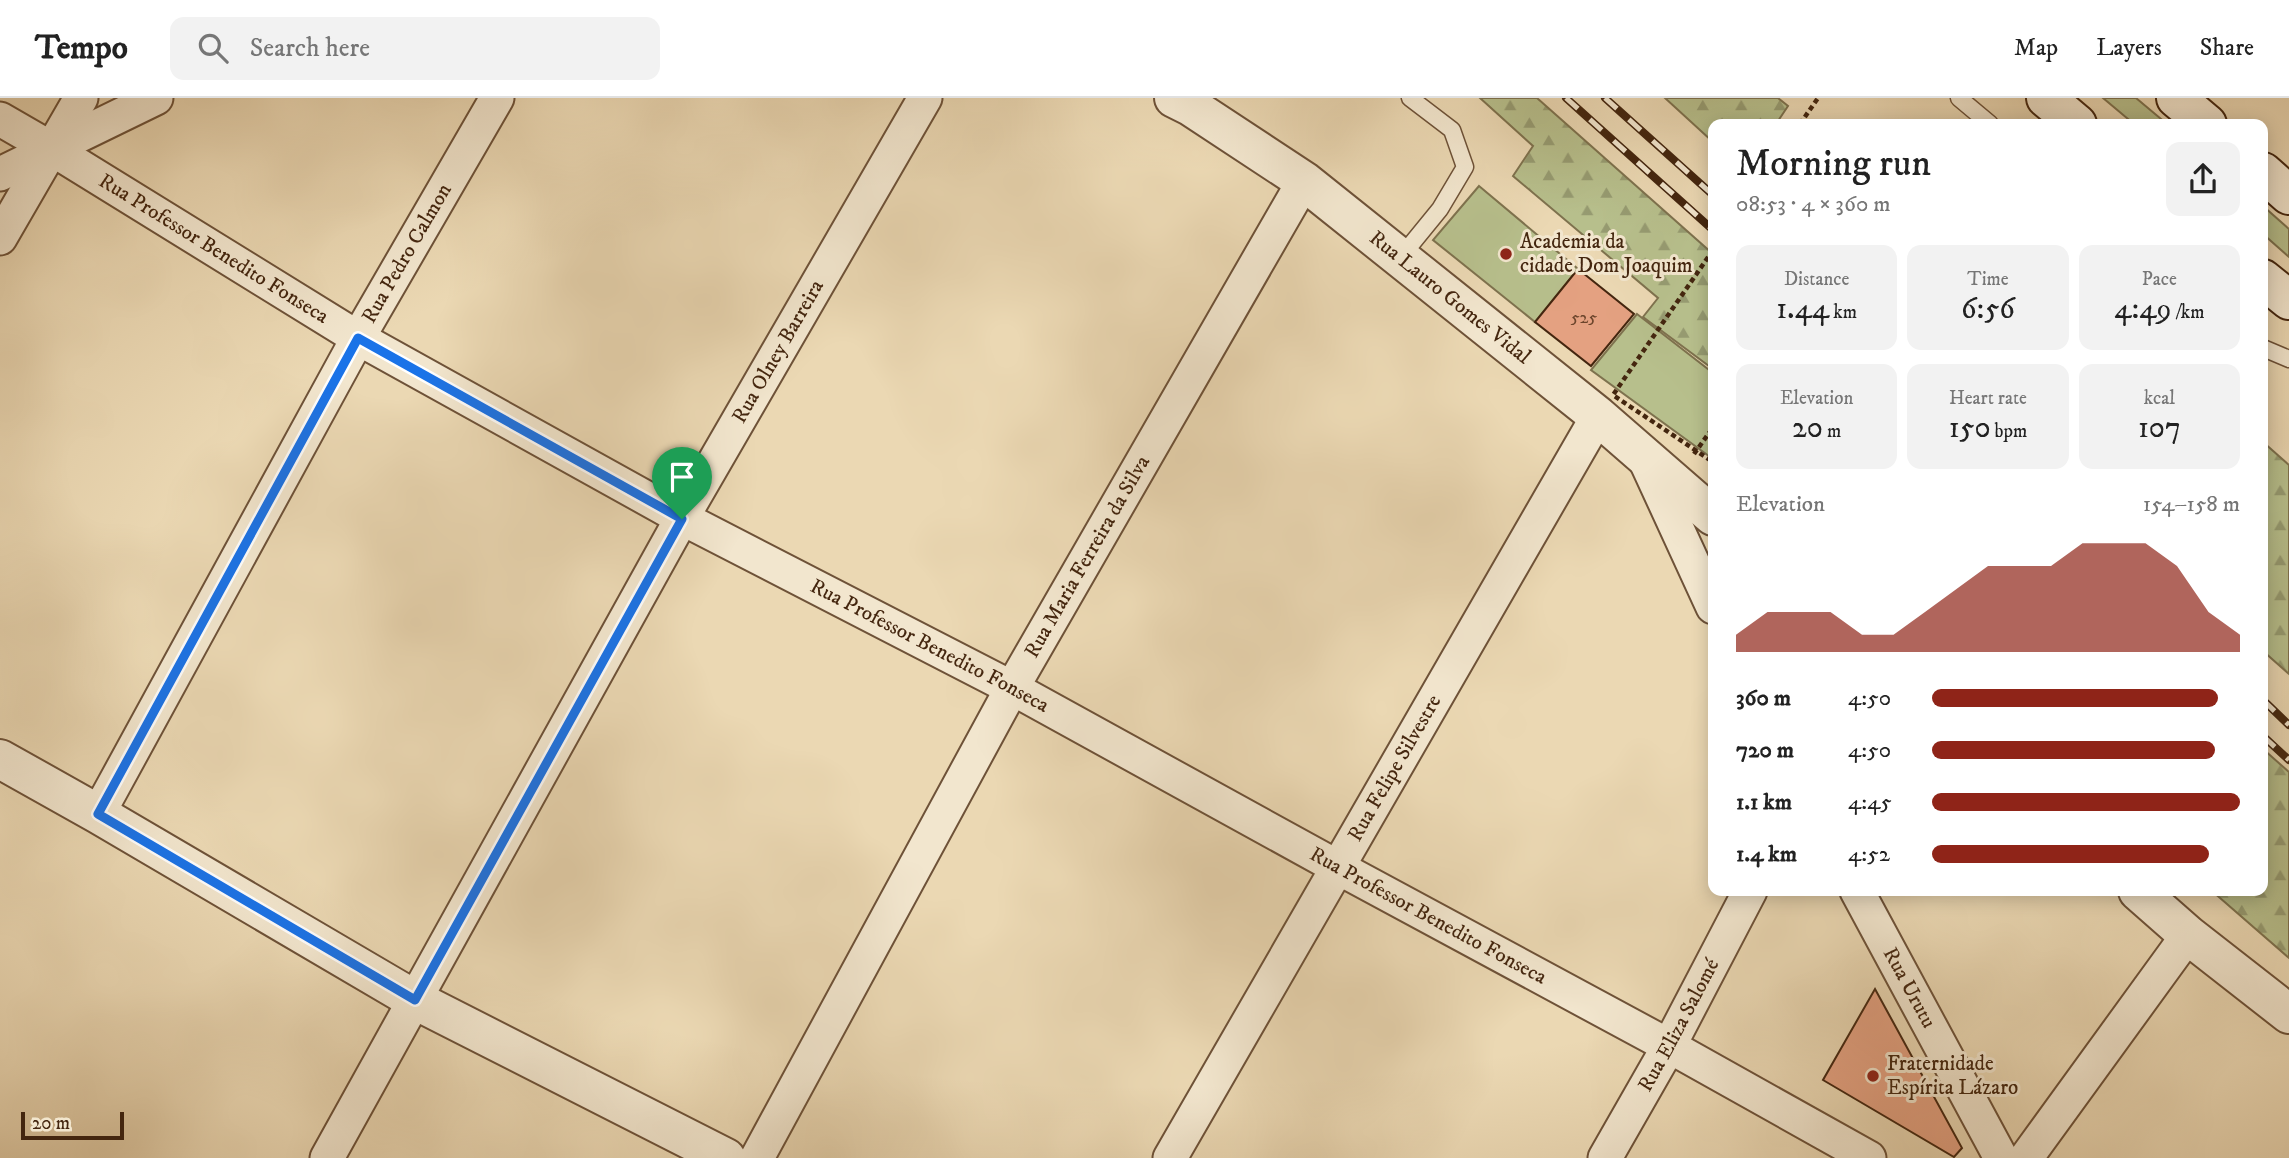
<!DOCTYPE html>
<meta charset="utf-8">
<style>
:root{--surface:#fff;--page:#f2f2f2;--text:#222;--muted:#767676;--line:#e0e0e0;--accent:#8f2418}
body{margin:0;font-family:"IM FELL DW Pica",serif;background:var(--page);color:var(--text);height:100vh;display:flex;flex-direction:column;font-size:26px;white-space:nowrap}
*{box-sizing:border-box;margin:0}
p{font-size:23px;color:var(--muted)}
.icon{flex:none;width:38px;height:38px;fill:none;stroke:currentColor;stroke-width:2;stroke-linecap:round;stroke-linejoin:round}
.map{position:relative;flex:1;overflow:hidden}
.panel{position:absolute;left:1708px;top:21px;width:560px;height:777px;display:flex;flex-direction:column;background:var(--surface);border-radius:14px;box-shadow:0 4px 18px #0003}
.panel>*{flex:none}
.scale{position:absolute;left:21px;bottom:18px;width:103px;box-sizing:border-box;padding-left:7px;border:4px solid #44260f;border-top:0;font-size:19px;line-height:24px;white-space:nowrap;color:#44260f;-webkit-text-stroke:5px #f2e6ce;paint-order:stroke}
.pin{position:absolute;display:grid;place-items:center;width:60px;height:60px;color:#fff;margin:-72px -30px;border-radius:50% 50% 50% 0;rotate:-45deg;box-shadow:0 0 7px #0007}
.pin .icon{rotate:45deg}
.round{display:grid;place-items:center;flex:none;width:74px;height:74px;border-radius:14px;background:var(--page)}
.summary{display:flex;align-items:center;justify-content:space-between;height:119px;padding:0 28px}
h1{font-size:38px;font-weight:600;line-height:52px}
.stats{display:grid;grid-template-columns:repeat(3,1fr);gap:10px;height:119px;padding:7px 28px}
.stats div{display:grid;align-content:center;border-radius:14px;background:var(--page);text-align:center}
.stats b{font-size:30px;font-weight:600}
.stats small{font-size:19px;font-weight:400}
.stats p{font-size:19px}
.chart{height:196px;padding:14px 28px}
.chart p{display:flex;justify-content:space-between}
.chart svg{width:100%;height:126px;margin-top:7px;fill:var(--accent);opacity:.7}
ul{padding:0 28px;list-style:none;font-size:23px}
li{display:grid;grid-template-columns:112px 84px 1fr;align-items:center;height:52px}
li i{height:18px;border-radius:9px;background:var(--accent)}
header{display:flex;align-items:center;gap:42px;box-sizing:border-box;height:98px;padding:0 35px;background:var(--surface);border-bottom:2px solid var(--line)}
header strong{font-size:33px}
nav{display:flex;gap:38px;margin-inline-start:auto;font-size:24px}
.search{width:490px;height:63px;background:var(--page);display:flex;align-items:center;gap:18px;box-sizing:border-box;padding:0 24px;border-radius:14px;color:var(--muted);font-size:26px}
.map>svg:first-child{display:block}
.grass{fill:#b7bf8c;stroke:#7e724e;stroke-width:2}
.forest{fill:url(#forest-firs);stroke:#7e724e;stroke-width:2}
.building{fill:#e4a181;stroke:#44260f;stroke-width:2}
.lines{fill:none;stroke-linecap:round;stroke-linejoin:round}
.service-casing{stroke:#6e5238;stroke-width:19}
.minor-casing{stroke:#6e5238;stroke-width:37}
.tertiary-casing{stroke:#6e5238;stroke-width:42}
.secondary-casing{stroke:#44260f;stroke-width:42}
.path{stroke:#44260f;stroke-width:4.5;stroke-dasharray:5 3.5;stroke-linecap:butt}
.service{stroke:#f2e6ce;stroke-width:16}
.minor{stroke:#f2e6ce;stroke-width:33}
.tertiary{stroke:#f2e6ce;stroke-width:38}
.secondary{stroke:#f2e6ce;stroke-width:38}
.rail-casing{stroke:#44260f;stroke-width:8}
.rail{stroke:#f2e6ce;stroke-width:5;stroke-dasharray:16;stroke-linecap:butt}
.path-bridge{stroke:#44260f;stroke-width:4.5;stroke-dasharray:5 3.5;stroke-linecap:butt}
.route-casing{stroke:#fff;stroke-width:14}
.route{stroke:#1a73e8;stroke-width:9}
.poi-dot{fill:#8f2418;stroke:#f2e6ce;stroke-width:2.5}
.labels{text-anchor:middle;dominant-baseline:central;stroke-width:6;stroke-linejoin:round;paint-order:stroke}
.number-label{font-size:18px;fill:#6c452c}
.poi-label{font-size:21px;fill:#44260f;stroke:#f2e6ce;text-anchor:start}
.street-label{font-size:21px;fill:#44260f;stroke:#f2e6ce}
</style>
<header>
<strong>Tempo</strong>
<div class="search"><svg class="icon" aria-label="search" viewBox="0 0 24 24"><circle cx="10" cy="10" r="6"/><path d="M15 15l6 6"/></svg>Search here</div>
<nav><a>Map</a><a>Layers</a><a>Share</a></nav>
</header>
<div class="map">
<svg width="2289" height="1060" viewBox="0 0 2289 1060">
<defs>
<pattern id="forest-firs" width="22" height="20" patternUnits="userSpaceOnUse" patternTransform="scale(1.75)"><rect width="22" height="20" fill="#b7bf8c"/><path d="M5 1l3.5 6h-7zM16 11l3.5 6h-7z" fill="#969b71"/></pattern>
</defs>
<rect width="100%" height="100%" fill="#ebd8b3"/>
<filter id="stains"><feTurbulence type="fractalNoise" baseFrequency=".00286" numOctaves="4"/><feColorMatrix values="0 0 0 0 .2 0 0 0 0 .09 0 0 0 0 .02 0 0 0 .5 -.17"/></filter>
<radialGradient id="worn" r=".72"><stop offset=".6" stop-color="#630" stop-opacity="0"/><stop offset="1" stop-color="#630" stop-opacity=".3"/></radialGradient>
<!-- grass -->
<path class="grass" d="M2103 0H2136L2167 26H2134Z
M1479 88 1578 171 1535 224 1433 142Z
M2263 108 2289 131V159L2263 136Z
M1637 216 1713 275V361L1591 272Z"/>
<!-- forest -->
<path class="forest" d="M1480 0H1537L1713 156V271L1643 219 1658 200 1513 78 1533 48Z
M1665 0H1778L1788 8 1776 26H1713V44Z
M2263 344 2289 367V576L2263 553Z
M2263 651 2289 674V860L2212 793H2263Z"/>
<!-- building -->
<path class="building" d="M1578 171 1634 216 1591 268 1535 224Z
M1875 891 1962 1050 1954 1059 1823 982Z"/>
<g class="lines">
<!-- service casing -->
<g class="service-casing">
<path id="service" d="M1959 0 1990 26
M1400 160 1440 111 1465 69 1452 32 1410 0
M2263 250 2289 261"/>
</g>
<!-- minor casing -->
<g class="minor-casing">
<g id="minor">
<path id="s1" d="M0 21 52 51 358 240 682 420 1012 590 1339 770 1669 948 1869 1060"/>
<path d="M0 76 156 0"/>
<path d="M0 140 81 0"/>
<path d="M1644 359 1713 509"/>
<path id="s2" d="M98 716 358 240 497 0"/>
<path id="s3" d="M1857 793 2001 1060"/>
<path id="s4" d="M327 1060 682 420 925 0"/>
<path id="s5" d="M757 1060 1012 590 1304 83"/>
<path id="s6" d="M1170 1060 1598 318"/>
<path id="s7" d="M1605 1060 1669 948 1750 793"/>
<path d="M2026 1060 2188 837"/>
</g>
</g>
<!-- tertiary casing -->
<g class="tertiary-casing">
<g id="tertiary">
<path id="s8" d="M1174 0 1190 8 1304 83 1598 318 1713 418"/>
<path d="M0 661 98 716 415 902 726 1060"/>
<path d="M2138 793 2188 837 2289 916"/>
</g>
</g>
<!-- secondary casing -->
<g class="secondary-casing">
<path id="secondary" d="M2046 0 2077 26
M2176 0 2207 26
M2263 74 2289 97
M2263 181 2289 202"/>
</g>
<!-- path -->
<path class="path" d="M1800 26 1818 0
M1694 356 1709 335 1713 338"/>
<!-- service -->
<use href="#service" class="service"/>
<!-- minor -->
<use href="#minor" class="minor"/>
<!-- tertiary -->
<use href="#tertiary" class="tertiary"/>
<!-- secondary -->
<use href="#secondary" class="secondary"/>
<!-- rail casing -->
<g class="rail-casing">
<path id="rail" d="M1566 0 1713 132
M1605 0 1713 97
M2263 602 2289 627
M2263 638 2289 662"/>
</g>
<!-- rail -->
<use href="#rail" class="rail"/>
<!-- path-bridge -->
<path class="path-bridge" d="M1713 152 1613 297 1713 364"/>
</g>
<g class="lines">
<!-- route casing -->
<g class="route-casing">
<path id="route" d="M358 240 682 421 415 902 98 716Z"/>
</g>
<!-- route -->
<use href="#route" class="route"/>
</g>
<!-- markers -->
<g class="poi-dot">
<circle cx="1506" cy="156" r="7"/>
<circle cx="1873" cy="978" r="7"/>
</g>
<g class="labels">
<!-- number labels -->
<g class="number-label">
<text x="1584" y="220">525</text>
</g>
<!-- poi labels -->
<g class="poi-label">
<text x="1520" y="144">Academia da<tspan x="1520" dy="24">cidade Dom Joaquim</tspan></text>
<text x="1887" y="966">Fraternidade<tspan x="1887" dy="24">Espírita Lázaro</tspan></text>
</g>
<!-- street labels -->
<g class="street-label">
<text stroke="none"><textPath href="#s1" startOffset="250">Rua Professor Benedito Fonseca</textPath></text>
<text stroke="none"><textPath href="#s2" startOffset="640">Rua Pedro Calmon</textPath></text>
<text stroke="none"><textPath href="#s8" startOffset="341">Rua Lauro Gomes Vidal</textPath></text>
<text stroke="none"><textPath href="#s4" startOffset="924">Rua Olney Barreira</textPath></text>
<text stroke="none"><textPath href="#s5" startOffset="686">Rua Maria Ferreira da Silva</textPath></text>
<text stroke="none"><textPath href="#s1" startOffset="1069">Rua Professor Benedito Fonseca</textPath></text>
<text stroke="none"><textPath href="#s6" startOffset="450">Rua Felipe Silvestre</textPath></text>
<text stroke="none"><textPath href="#s1" startOffset="1636">Rua Professor Benedito Fonseca</textPath></text>
<text stroke="none"><textPath href="#s3" startOffset="110">Rua Urutu</textPath></text>
<text stroke="none"><textPath href="#s7" startOffset="152">Rua Eliza Salomé</textPath></text>
</g>
</g>
<rect width="100%" height="100%" filter="url(#stains)"/>
<rect width="100%" height="100%" fill="url(#worn)"/>
</svg>
<div class="scale">20 m</div>
<div class="pin" style="left:682px;top:421px;background:#1e9e55"><svg class="icon" aria-label="arrive" viewBox="0 0 24 24"><path d="M6 21V4h12l-3 4 3 4H6"/></svg></div>
<section class="panel">
<div class="summary"><div><h1>Morning run</h1><p>08:53 · 4 × 360 m</p></div><a class="round"><svg class="icon" aria-label="share" viewBox="0 0 24 24"><path d="M12 15V3M7 8l5-5 5 5M5 13v7h14v-7"/></svg></a></div>
<div class="stats">
<div><p>Distance</p><b>1.44<small> km</small></b></div>
<div><p>Time</p><b>6:56</b></div>
<div><p>Pace</p><b>4:49<small> /km</small></b></div>
</div>
<div class="stats">
<div><p>Elevation</p><b>20<small> m</small></b></div>
<div><p>Heart rate</p><b>150<small> bpm</small></b></div>
<div><p>kcal</p><b>107</b></div>
</div>
<div class="chart"><p><span>Elevation</span>154–158 m</p>
<svg viewBox="0 0 160 44" preserveAspectRatio="none"><path d="M0 44V38L10 30L20 30L30 30L40 38L50 38L60 30L70 22L80 14L90 14L100 14L110 6L120 6L130 6L140 14L150 30L160 38V44z"/></svg>
</div>
<ul>
<li><b>360 m</b>4:50<i style="width:93%"></i></li>
<li><b>720 m</b>4:50<i style="width:92%"></i></li>
<li><b>1.1 km</b>4:45<i style="width:100%"></i></li>
<li><b>1.4 km</b>4:52<i style="width:90%"></i></li>
</ul>
</section>
</div>
